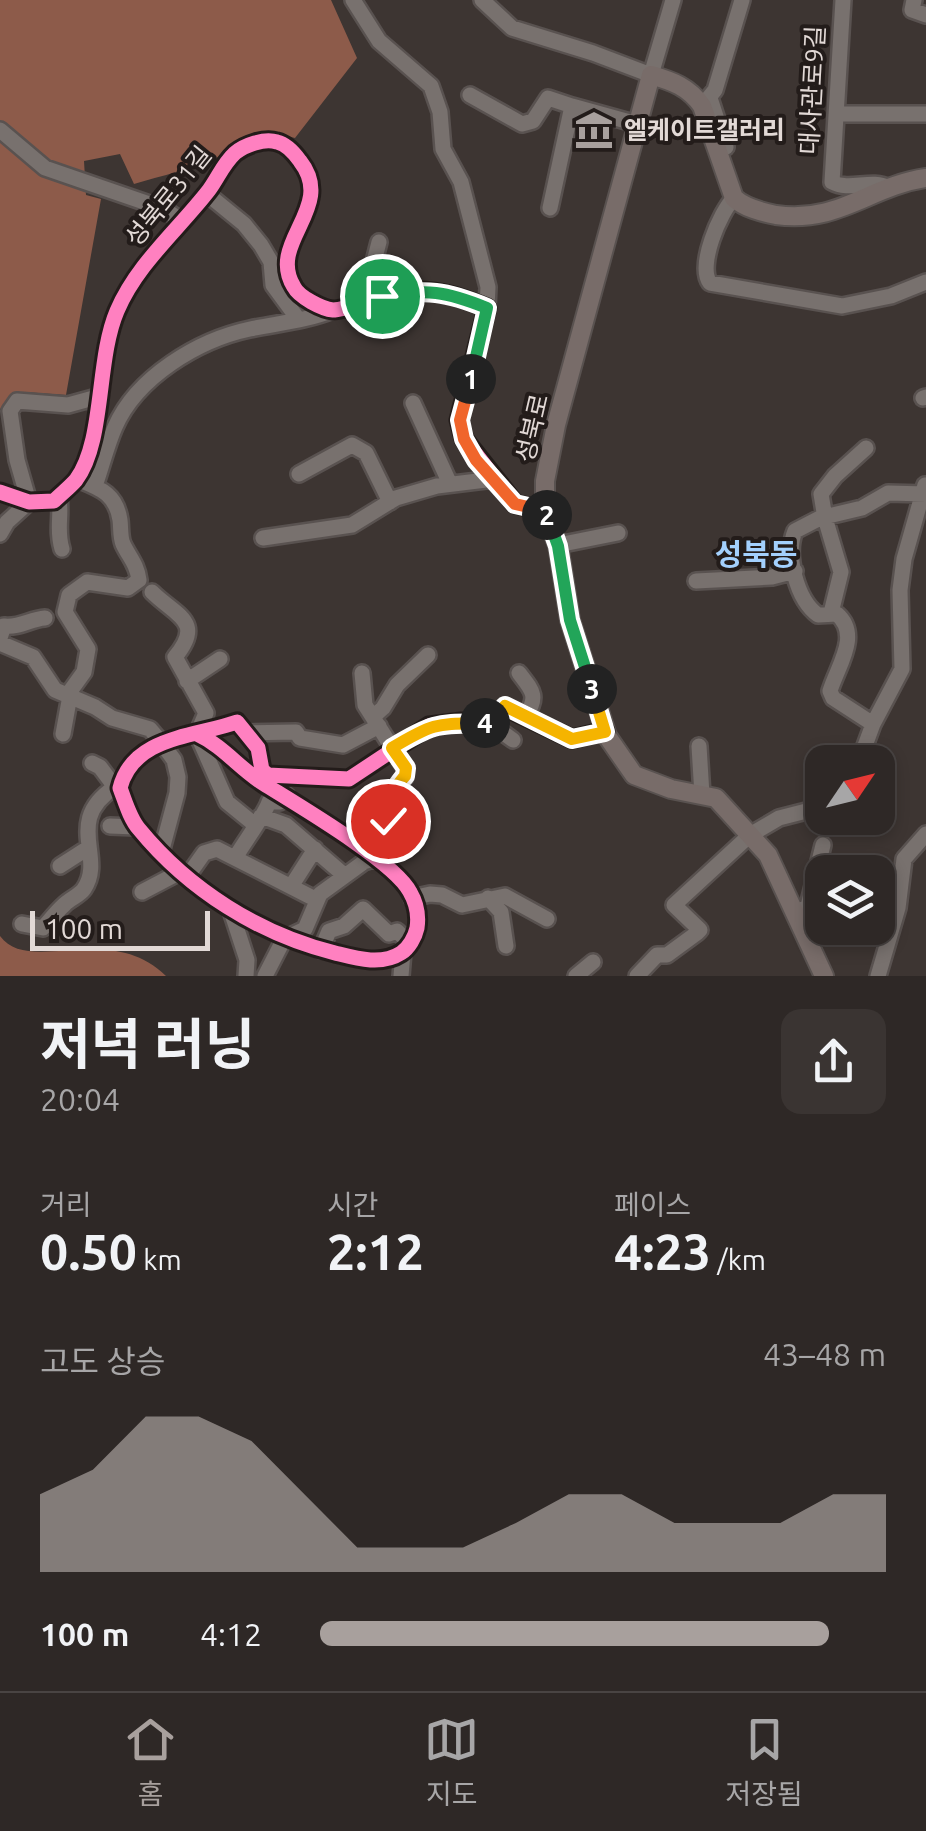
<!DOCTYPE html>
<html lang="ko">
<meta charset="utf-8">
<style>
:root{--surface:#2e2826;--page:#3a3432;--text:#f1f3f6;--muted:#a7a6a7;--line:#494443;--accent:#a8a09d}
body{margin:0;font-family:Ubuntu,"Noto Sans KR",sans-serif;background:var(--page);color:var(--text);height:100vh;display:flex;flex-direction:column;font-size:38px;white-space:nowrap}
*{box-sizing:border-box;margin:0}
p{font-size:32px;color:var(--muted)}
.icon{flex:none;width:55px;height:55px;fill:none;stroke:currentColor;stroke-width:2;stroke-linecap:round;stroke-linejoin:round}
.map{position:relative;height:976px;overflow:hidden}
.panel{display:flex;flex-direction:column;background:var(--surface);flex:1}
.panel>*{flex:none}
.needle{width:65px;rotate:55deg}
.fabs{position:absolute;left:805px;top:745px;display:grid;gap:20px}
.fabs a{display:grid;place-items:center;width:90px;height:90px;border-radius:20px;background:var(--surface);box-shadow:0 5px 15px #0003,0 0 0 2px var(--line);font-size:50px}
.scale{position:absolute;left:30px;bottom:25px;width:180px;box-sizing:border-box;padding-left:10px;border:5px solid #e2d9d6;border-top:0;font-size:28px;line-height:35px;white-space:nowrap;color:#e2d9d6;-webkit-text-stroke:8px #231c1a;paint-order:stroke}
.pin{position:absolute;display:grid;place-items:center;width:85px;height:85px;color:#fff;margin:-42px;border:5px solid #fff;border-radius:50%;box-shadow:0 2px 10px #0007}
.km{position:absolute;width:50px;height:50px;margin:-25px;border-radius:50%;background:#222;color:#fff;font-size:28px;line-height:50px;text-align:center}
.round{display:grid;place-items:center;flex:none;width:105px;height:105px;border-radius:20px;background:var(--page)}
.summary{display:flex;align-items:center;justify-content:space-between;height:170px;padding:0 40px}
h1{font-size:55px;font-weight:700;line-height:75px}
.metrics{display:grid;grid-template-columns:repeat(3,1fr);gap:15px;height:170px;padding:10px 40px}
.metrics div{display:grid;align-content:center}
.metrics b{font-size:50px;font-weight:700}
.metrics small{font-size:28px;font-weight:400}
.metrics p{font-size:28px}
.chart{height:280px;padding:20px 40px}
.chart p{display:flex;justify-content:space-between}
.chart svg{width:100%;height:180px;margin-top:10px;fill:var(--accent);opacity:.7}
ul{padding:0 40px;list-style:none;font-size:32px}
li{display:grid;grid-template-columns:160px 120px 1fr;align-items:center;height:75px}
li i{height:25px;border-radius:12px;background:var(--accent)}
.dock{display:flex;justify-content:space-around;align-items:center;height:140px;border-top:2px solid var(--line);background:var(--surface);font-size:28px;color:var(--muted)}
.dock a{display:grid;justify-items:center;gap:5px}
.dock .on{color:var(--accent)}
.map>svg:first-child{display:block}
.forest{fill:#8d5b4a}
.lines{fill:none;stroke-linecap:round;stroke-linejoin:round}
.minor-casing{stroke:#595250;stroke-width:20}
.major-casing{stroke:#595250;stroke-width:22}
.minor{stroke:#78716e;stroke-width:15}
.major{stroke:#786c69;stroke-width:18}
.cycleway-casing{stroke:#231c1a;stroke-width:21}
.cycleway{stroke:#ff80c0;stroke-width:15}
.split-1-casing{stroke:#fff;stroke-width:20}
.split-2-casing{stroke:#fff;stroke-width:20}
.split-3-casing{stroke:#fff;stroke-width:20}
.split-4-casing{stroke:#fff;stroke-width:20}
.split-5-casing{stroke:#fff;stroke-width:20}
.split-1{stroke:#22a559;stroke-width:12}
.split-2{stroke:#f0652b;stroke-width:12}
.split-3{stroke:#22a559;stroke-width:12}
.split-4{stroke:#f5b400;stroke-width:12}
.split-5{stroke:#f5b400;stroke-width:12}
.labels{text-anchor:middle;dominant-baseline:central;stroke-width:8;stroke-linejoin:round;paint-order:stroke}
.street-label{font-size:25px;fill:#e2d9d6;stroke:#231c1a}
.poi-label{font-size:25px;font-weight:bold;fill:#e2d9d6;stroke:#231c1a;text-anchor:start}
.quarter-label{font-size:30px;font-weight:bold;fill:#a3d0fd;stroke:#231c1a}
</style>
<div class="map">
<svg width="926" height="976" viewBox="0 0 926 976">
<rect width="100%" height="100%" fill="#3d3532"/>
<!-- forest -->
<path class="forest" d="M0 0H331L357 58 295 138C249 125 252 142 216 158 191 169 161 176 134 184L120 154 84 161 86 195 101 199 66 395 24 392 0 409Z
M0 936C29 976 109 920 166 976H0Z"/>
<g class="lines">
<!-- minor casing -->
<g class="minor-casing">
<path id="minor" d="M353 0 379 41 431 86 440 112 443 149 461 182 488 287 487 308
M482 0 512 28 593 53 651 75 673 0
M843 0 832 182C850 192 871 178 889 188
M914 0 912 10 926 15
M470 95 522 124 533 121 548 98 572 106
M710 98 726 147
M702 106 715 90 742 0
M836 114H926
M0 130 45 168 164 209 182 221
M206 193 244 224 261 245 271 262 273 285 298 319
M734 198C720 212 697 266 710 283L842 306 891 296 926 282
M550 208 572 106 637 124
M364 301 379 242
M923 398 926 397
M413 403 450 484
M299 474 352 445 366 453 390 502
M95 486C102 466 107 445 115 427 137 377 198 340 250 329 278 323 306 321 333 310
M0 492 29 502 54 501C61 494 70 487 76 480 105 441 96 360 117 311 137 264 178 230 209 190 218 178 223 164 235 153 245 145 264 138 277 142 286 144 295 154 300 161 337 208 266 242 294 287 299 297 322 309 333 310 349 310 390 292 414 291 441 290 463 298 487 308L459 420 464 439 515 504 545 511
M59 497C62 516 56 530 62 549
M0 534 7 522 29 502 17 460 10 411 17 401 68 405 97 397
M263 538 352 525 396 498 437 486 494 479
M558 545 618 533
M696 581 772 577 795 571
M152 592C176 616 205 621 175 657L206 713 197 734
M831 613 841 572 825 518 821 494 835 476 866 448
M0 638 4 626C20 628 30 619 45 618
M0 643 33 657 55 690 95 707 112 718 150 729 161 742 174 760 178 777 177 793 161 853
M519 673C532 690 539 696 526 715
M187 681 220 659
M374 716 383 708 397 685 428 655
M488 722 513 740
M873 724 833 698 830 691C838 665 861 635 837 614L818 615C797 600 785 555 795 531L820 518 862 508 888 493 926 494
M247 733 296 732 300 738 343 745 379 726
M63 734 71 690 84 672 88 649 65 612 69 595 87 582 128 588 139 580C137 564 129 557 123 544 120 537 121 527 120 520 116 493 99 488 77 479
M197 734C223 746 240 769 264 784 296 804 395 862 410 892 417 904 419 915 417 928 415 937 409 948 401 953 381 966 355 958 335 953 259 934 189 890 139 829 130 819 125 801 120 788 133 736 195 737 237 722L258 748 262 770 268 775 349 779 429 726 461 722 483 724 494 720 505 707 572 739 605 731
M197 734 227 802 254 824
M699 746 702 795
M859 762 873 724 902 669 900 590 904 559 925 485
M92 763 100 767 115 787 120 788
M261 816 286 825 344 875
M110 826 136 827
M235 858C243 844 266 813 269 802H280L287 796
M60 866 88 848
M187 877 204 853 217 849 317 900
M292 885 315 849
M142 892 180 872
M412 898 430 894 442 895 462 905 505 896 547 919
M488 898 501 912 506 946
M231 911 247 960 246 976
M797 913 808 906 823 845
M22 924 43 928C50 920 57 911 65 904 70 899 80 895 84 889 106 857 63 821 115 787
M321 950 329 931 344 926 363 909 389 934 397 931 410 944
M265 976 284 939 305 929 320 894 364 862 385 855 394 838 384 802C394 795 396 785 405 777V768L365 705 362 673
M401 976 403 952
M576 976 593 962
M637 976 657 955H667L697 933 700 930 674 905 750 835 779 818 822 807
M878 976 898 908 904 859 926 834"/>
</g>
<!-- major casing -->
<g class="major-casing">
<path id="major" d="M824 976 768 855 716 798 671 789 634 775 607 736 570 620 558 545 545 511V481L556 425 651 75C672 81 689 87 702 106L734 198C745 208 761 212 776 215 838 224 870 186 926 178"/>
</g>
<!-- minor -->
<use href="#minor" class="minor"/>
<!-- major -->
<use href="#major" class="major"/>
<!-- cycleway casing -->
<g class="cycleway-casing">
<path id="cycleway" d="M0 492 29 502 54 501C61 494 70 487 76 480 105 441 96 360 117 311 137 264 178 230 209 190 218 178 223 164 235 153 245 145 264 138 277 142 286 144 295 154 300 161 337 208 266 242 294 287 299 297 322 309 333 310 349 310 390 292 414 291 441 290 463 298 487 308L459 420 464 439 515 504 545 511
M197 734C223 746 240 769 264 784 296 804 395 862 410 892 417 904 419 915 417 928 415 937 409 948 401 953 381 966 355 958 335 953 259 934 189 890 139 829 130 819 125 801 120 788 133 736 195 737 237 722L258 748 262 770 268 775 349 779 429 726 461 722 483 724 494 720 505 707 572 739 605 731"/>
</g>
<!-- cycleway -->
<use href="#cycleway" class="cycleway"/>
</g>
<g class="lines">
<!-- split-1 casing -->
<g class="split-1-casing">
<path id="split-1" d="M382 296C428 289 445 291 487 308L471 379"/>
</g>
<!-- split-2 casing -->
<g class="split-2-casing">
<path id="split-2" d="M471 379 460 420 464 439 476 460 515 504 546 511 547 515"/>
</g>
<!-- split-3 casing -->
<g class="split-3-casing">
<path id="split-3" d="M547 515 558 546 570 620 592 689"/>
</g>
<!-- split-4 casing -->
<g class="split-4-casing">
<path id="split-4" d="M485 723 494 720 505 706 572 739 605 732 592 689"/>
</g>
<!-- split-5 casing -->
<g class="split-5-casing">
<path id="split-5" d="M388 821 384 802C394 795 396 785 405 776L406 768 392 748C435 722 437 724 485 723"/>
</g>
<!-- split-1 -->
<use href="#split-1" class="split-1"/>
<!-- split-2 -->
<use href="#split-2" class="split-2"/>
<!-- split-3 -->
<use href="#split-3" class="split-3"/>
<!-- split-4 -->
<use href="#split-4" class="split-4"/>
<!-- split-5 -->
<use href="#split-5" class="split-5"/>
</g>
<!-- icons -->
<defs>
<g id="museum-bare" transform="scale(3)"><path d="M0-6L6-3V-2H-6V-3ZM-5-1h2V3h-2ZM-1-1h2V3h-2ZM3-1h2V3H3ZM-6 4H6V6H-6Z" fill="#a8a09d" stroke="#231c1a" stroke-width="2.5" paint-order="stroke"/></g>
</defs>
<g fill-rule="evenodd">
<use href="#museum-bare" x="594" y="130"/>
</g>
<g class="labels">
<!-- street labels -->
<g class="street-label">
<text transform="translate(812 90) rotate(-87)">대사관로9길</text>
<text transform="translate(168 196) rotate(-51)">성북로31길</text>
<text transform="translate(532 428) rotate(-77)">성북로</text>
</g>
<!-- poi labels -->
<g class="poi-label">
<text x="624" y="130">엘케이트갤러리</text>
</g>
<!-- quarter labels -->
<g class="quarter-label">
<text x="756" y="554">성북동</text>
</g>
</g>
</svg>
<div class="fabs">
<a><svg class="needle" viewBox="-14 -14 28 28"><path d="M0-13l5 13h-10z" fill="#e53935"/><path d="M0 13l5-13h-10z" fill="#a7a6a7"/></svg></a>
<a><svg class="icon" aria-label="layers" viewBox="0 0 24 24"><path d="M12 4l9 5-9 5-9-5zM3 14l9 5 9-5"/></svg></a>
</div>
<div class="scale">100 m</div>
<div class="pin" style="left:382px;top:296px;background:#1e9e55"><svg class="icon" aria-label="arrive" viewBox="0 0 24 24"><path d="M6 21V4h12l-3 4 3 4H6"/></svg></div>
<div class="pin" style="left:388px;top:821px;background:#d93025"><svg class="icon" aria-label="check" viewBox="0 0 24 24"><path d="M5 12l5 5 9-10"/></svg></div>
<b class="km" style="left:471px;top:379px">1</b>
<b class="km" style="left:547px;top:515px">2</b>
<b class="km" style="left:592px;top:689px">3</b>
<b class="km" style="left:485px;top:723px">4</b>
</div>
<section class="panel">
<div class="summary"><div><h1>저녁 러닝</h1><p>20:04</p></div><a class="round"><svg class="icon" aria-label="share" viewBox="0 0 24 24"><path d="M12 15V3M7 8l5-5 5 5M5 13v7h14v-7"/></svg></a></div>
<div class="metrics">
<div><p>거리</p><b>0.50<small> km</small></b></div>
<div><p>시간</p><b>2:12</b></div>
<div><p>페이스</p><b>4:23<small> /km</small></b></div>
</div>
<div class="chart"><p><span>고도 상승</span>43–48 m</p>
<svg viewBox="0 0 160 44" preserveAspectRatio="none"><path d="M0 44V25L10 19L20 6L30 6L40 12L50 25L60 38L70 38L80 38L90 32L100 25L110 25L120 32L130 32L140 32L150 25L160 25V44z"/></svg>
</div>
<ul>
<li><b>100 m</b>4:12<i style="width:90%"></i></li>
</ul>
</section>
<nav class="dock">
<a class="on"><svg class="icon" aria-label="home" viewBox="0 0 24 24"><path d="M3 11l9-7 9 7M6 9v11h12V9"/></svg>홈</a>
<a><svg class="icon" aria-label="map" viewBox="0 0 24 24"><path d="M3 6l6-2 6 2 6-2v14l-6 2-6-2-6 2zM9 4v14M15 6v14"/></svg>지도</a>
<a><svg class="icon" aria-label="saved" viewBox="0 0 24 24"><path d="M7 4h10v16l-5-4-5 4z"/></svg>저장됨</a>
</nav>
